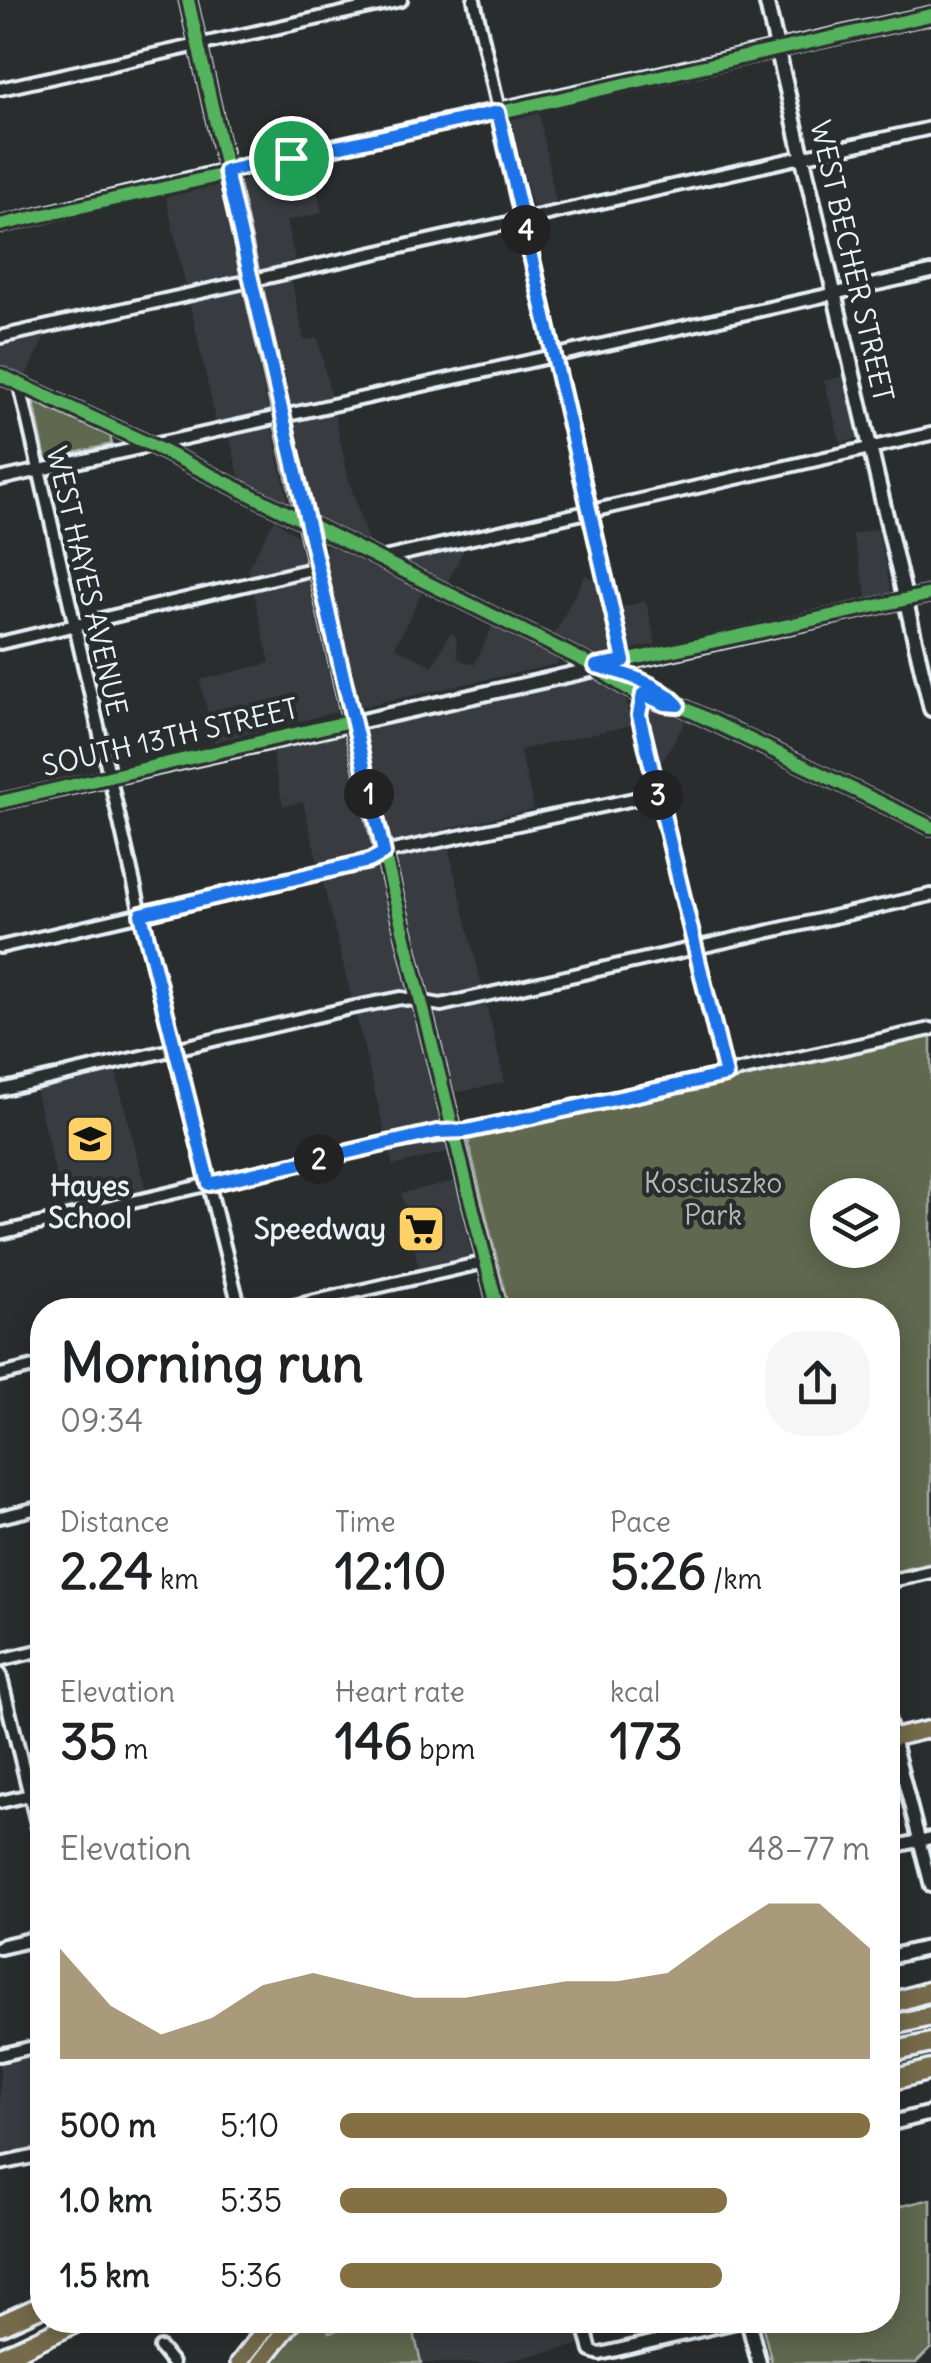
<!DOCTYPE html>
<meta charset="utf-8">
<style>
:root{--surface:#fff;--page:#f6f6f6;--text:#202124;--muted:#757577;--accent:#847042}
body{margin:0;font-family:Delius,sans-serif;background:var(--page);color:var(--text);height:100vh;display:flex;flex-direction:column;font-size:38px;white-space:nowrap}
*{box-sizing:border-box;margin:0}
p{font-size:32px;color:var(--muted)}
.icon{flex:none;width:55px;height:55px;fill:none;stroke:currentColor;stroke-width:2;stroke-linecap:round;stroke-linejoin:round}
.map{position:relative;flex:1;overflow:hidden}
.panel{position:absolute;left:30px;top:1298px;width:870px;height:1035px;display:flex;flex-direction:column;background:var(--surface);border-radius:40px;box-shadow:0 5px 25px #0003}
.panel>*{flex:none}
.fabs{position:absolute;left:810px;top:1178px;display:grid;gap:20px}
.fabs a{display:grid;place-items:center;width:90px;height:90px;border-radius:50%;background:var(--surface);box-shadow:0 5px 25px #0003;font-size:50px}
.pin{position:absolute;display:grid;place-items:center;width:85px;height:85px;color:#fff;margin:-42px;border:5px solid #fff;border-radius:50%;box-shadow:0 2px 10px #0007}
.km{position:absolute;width:50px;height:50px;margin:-25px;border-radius:50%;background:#222;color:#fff;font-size:28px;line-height:50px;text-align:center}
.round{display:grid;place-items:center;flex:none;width:105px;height:105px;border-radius:40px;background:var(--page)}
.overview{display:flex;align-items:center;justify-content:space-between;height:170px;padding:0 30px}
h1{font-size:55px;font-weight:700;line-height:75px}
.metrics{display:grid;grid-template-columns:repeat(3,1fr);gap:15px;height:170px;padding:10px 30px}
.metrics div{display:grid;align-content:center}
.metrics b{font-size:50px;font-weight:700}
.metrics small{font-size:28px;font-weight:400}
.metrics p{font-size:28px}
.chart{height:280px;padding:20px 30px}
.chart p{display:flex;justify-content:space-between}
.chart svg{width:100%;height:180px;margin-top:10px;fill:var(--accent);opacity:.7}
ul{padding:0 30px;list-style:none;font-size:32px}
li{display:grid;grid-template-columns:160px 120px 1fr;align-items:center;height:75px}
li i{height:25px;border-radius:12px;background:var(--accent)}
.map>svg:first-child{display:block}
.built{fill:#373b41}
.green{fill:#60684f;stroke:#a4aca4;stroke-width:2.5;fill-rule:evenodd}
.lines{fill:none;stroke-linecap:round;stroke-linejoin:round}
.minor-casing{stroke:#e8f1f8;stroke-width:18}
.tertiary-casing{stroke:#e8f1f8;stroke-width:20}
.secondary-casing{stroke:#e8f1f8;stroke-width:21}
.primary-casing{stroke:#e8f1f8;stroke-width:22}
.motorway-casing{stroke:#e8f1f8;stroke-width:25}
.minor{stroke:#2a2d2e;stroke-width:10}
.tertiary{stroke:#2a2d2e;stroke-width:12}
.secondary{stroke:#2a2d2e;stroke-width:14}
.primary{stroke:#746b4b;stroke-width:15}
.motorway{stroke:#746b4b;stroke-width:18}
.cycleway-casing{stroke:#2a2d2e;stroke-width:19}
.cycleway{stroke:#56b35d;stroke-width:12}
.route-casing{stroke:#fff;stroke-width:20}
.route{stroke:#1a73e8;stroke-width:12}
.labels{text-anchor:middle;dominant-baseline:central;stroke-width:9;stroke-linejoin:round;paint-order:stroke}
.street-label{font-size:28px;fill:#e8f1f8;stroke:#2a2d2e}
.park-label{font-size:28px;fill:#b2bab4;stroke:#2a2d2e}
.poi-label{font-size:28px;font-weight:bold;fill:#e8f1f8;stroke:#2a2d2e}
</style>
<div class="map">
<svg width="931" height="2363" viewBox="0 0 931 2363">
<rect width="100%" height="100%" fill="#2a2d2e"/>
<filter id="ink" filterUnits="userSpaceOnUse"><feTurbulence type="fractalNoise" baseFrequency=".01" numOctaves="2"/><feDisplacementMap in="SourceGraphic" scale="20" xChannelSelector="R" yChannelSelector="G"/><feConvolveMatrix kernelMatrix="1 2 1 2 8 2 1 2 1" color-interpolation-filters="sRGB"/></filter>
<g filter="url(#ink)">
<!-- built -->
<path class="built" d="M539 112 556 203 533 208 510 123 512 118Z
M312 164 322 213 287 221 295 260 288 262 304 340 318 338 348 477 368 542 315 515 240 183 243 178Z
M212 182 218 185 234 251 288 502 240 480 225 420 216 421 165 193Z
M47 332 26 376 0 364V343Z
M844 376 857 438 841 444 824 381Z
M275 519 298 537 337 712 214 742 200 680 270 663 248 568Z
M878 529 891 592 868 600 852 534Z
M467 543 447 583 407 562 408 557Z
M327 545 423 591 395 647 433 666 450 633 456 636 458 659 474 665 493 625 556 657 558 664 359 707 324 555Z
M585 575 598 581 605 611 646 601 656 645 599 656 554 635Z
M592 678 623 690 632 725 520 750 534 809 444 829 505 1082 455 1093 365 731Z
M654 705 686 721 659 766 643 713Z
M337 735 344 738 448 1152 393 1166 303 802 283 806 271 750Z
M115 1069 146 1191 64 1209 35 1089Z
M455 1181 472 1256 419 1268 401 1193Z
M42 2050V2145L0 2155V2060Z
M411 2320H577L583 2344 497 2363H421Z"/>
<!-- green -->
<path class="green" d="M34 402 110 436 112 444 46 460Z
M931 1036V1563L888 1573V1310H509L468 1140ZM828 1195H882V1250H828Z
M931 2199V2348L916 2363H772L761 2320H888V2209Z
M302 2320H325L329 2332 357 2325V2320H411L421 2363H268Z"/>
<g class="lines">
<!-- minor casing -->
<g class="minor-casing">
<path id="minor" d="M474 0 624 661
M0 89 401 0
M0 337 931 128
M20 386 141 914 240 1310
M0 479 931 272
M380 559 931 434
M0 643 316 568
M643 694 639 715 726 1075
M0 947 369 861 384 853 657 794
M0 1090 350 1008 401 998 441 1005 931 895
M0 1233 385 1143 465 1131 931 1029
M276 1310 486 1262
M0 1375 42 1365
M0 1517 42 1507
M888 1582 931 1572
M0 1660 42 1650
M0 1674 42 1844
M888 1718 931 1886
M0 1802 42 1792
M888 1848 931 1838
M0 2055 42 2045
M0 2164 42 2155
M583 2320 591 2351 600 2354 745 2320
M160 2348 172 2363"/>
</g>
<!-- tertiary casing -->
<g class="tertiary-casing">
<path id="tertiary" d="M766 0 931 709
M0 225 226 171
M0 375 151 445 596 667C618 684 650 704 678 705
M603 668 668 695 678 705 931 827
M0 802 931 594
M0 1947 42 1937
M888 1957 931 1947
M888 2124 931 2113
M748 2320 759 2363"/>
</g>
<!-- secondary casing -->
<g class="secondary-casing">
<path id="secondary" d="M188 0 351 721 498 1310
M226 171 931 15"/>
</g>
<!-- primary casing -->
<g class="primary-casing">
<path id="primary" d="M888 1739 931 1729
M239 2363 272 2320
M260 2363 294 2320"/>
</g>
<!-- motorway casing -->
<g class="motorway-casing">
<path id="motorway" d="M888 2004 931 1991
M888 2026 931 2016
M888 2053 931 2043
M888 2081 931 2070
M0 2325 42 2306
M0 2358 81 2320"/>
</g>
<!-- minor -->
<use href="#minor" class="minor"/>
<!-- tertiary -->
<use href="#tertiary" class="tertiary"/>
<!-- secondary -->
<use href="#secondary" class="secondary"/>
<!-- primary -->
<use href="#primary" class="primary"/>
<!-- motorway -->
<use href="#motorway" class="motorway"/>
<!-- cycleway casing -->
<g class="cycleway-casing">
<path id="cycleway" d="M188 0 351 721 498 1310
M0 225 931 15
M0 375 151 445 596 667C618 684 650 704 678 705
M624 661 931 594
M666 693 678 705 931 827
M0 802 351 721"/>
</g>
<!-- cycleway -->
<use href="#cycleway" class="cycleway"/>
</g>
</g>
<g class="lines" filter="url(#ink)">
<!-- route casing -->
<g class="route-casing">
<path id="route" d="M498 112 624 661 596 666C624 673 658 683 678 705L665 704 643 694 639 715 726 1075 466 1131 437 1132 209 1184 141 914 369 861 384 853 226 171Z"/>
</g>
<!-- route -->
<use href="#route" class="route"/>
</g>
<!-- icons -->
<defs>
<g id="school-square" transform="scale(2.5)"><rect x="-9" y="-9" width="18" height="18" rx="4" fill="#ffd166" stroke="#2a2d2e"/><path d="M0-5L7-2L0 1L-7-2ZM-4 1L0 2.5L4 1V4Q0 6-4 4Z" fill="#111"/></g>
<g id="supermarket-square" transform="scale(2.5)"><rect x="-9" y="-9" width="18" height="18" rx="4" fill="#ffd166" stroke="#2a2d2e"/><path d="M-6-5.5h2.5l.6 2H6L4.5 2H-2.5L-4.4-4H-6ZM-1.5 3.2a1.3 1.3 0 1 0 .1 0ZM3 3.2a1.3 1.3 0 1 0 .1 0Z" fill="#111"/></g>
</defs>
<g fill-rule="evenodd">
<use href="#school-square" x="90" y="1139"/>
<use href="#supermarket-square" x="421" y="1229"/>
</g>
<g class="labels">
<!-- street labels -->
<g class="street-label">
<text transform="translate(852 261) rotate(77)">WEST BECHER STREET</text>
<text transform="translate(87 581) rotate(77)">WEST HAYES AVENUE</text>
<text transform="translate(170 737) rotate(-13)">SOUTH 13TH STREET</text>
</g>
<!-- park labels -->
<g class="park-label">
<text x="713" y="1183">Kosciuszko<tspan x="713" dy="32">Park</tspan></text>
</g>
<!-- poi labels -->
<g class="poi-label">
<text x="90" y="1186">Hayes<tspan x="90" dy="32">School</tspan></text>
<text x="386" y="1229" text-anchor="end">Speedway</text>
</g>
</g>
</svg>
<div class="fabs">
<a><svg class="icon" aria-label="layers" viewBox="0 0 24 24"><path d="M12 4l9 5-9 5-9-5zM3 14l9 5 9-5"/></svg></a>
</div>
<div class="pin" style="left:291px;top:158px;background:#1e9e55"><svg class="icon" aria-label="arrive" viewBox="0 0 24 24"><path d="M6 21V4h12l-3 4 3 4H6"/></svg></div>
<b class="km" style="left:369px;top:794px">1</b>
<b class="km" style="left:319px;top:1159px">2</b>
<b class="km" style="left:658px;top:795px">3</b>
<b class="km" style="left:526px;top:230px">4</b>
<section class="panel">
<div class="overview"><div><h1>Morning run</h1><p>09:34</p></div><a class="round"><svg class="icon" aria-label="share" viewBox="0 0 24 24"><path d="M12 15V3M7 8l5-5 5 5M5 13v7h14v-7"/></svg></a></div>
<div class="metrics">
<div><p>Distance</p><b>2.24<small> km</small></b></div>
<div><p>Time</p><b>12:10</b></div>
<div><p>Pace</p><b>5:26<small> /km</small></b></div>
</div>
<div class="metrics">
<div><p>Elevation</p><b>35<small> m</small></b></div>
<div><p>Heart rate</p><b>146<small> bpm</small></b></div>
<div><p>kcal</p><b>173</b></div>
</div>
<div class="chart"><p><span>Elevation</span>48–77 m</p>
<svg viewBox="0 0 160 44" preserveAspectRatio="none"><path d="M0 44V17L10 31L20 38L30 34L40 26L50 23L60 26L70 29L80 29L90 27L100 25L110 25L120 23L130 14L140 6L150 6L160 17V44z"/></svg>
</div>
<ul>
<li><b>500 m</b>5:10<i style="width:100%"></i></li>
<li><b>1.0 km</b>5:35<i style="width:73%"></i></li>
<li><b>1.5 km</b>5:36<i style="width:72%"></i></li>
</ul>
</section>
</div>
